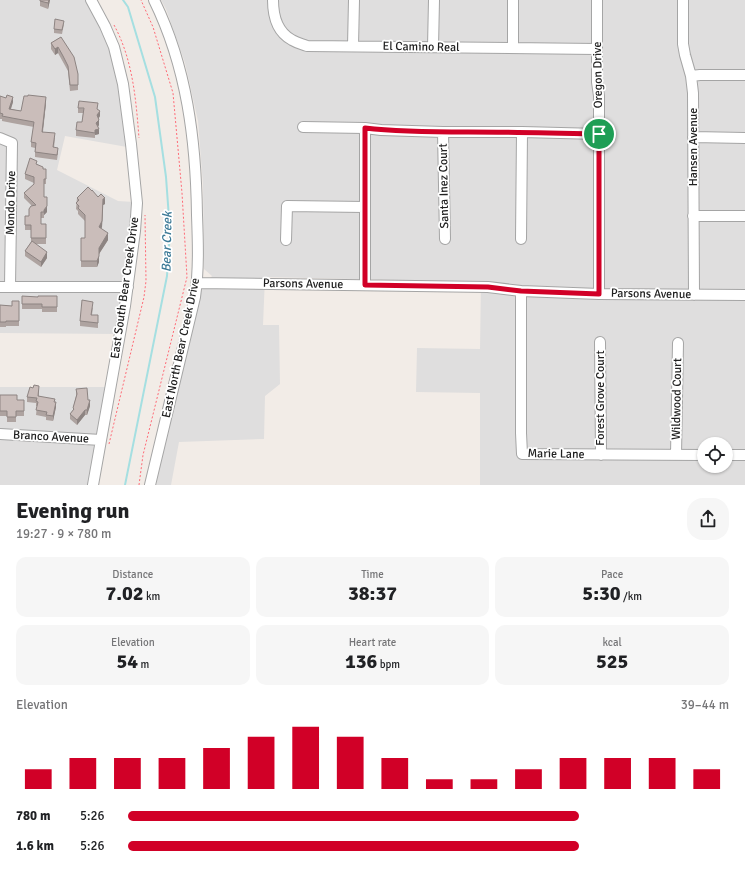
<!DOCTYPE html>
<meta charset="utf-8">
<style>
:root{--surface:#fff;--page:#f6f6f6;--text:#202124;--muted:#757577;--accent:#d10027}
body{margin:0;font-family:Signika,sans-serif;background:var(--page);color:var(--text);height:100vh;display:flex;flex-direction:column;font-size:15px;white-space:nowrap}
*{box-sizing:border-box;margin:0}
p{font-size:13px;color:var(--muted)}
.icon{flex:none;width:22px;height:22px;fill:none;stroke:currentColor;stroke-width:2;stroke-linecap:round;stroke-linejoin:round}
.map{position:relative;height:485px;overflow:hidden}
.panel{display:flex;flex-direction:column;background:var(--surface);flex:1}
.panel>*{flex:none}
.controls{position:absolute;left:697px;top:437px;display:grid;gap:8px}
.controls a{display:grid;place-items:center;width:36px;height:36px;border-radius:50%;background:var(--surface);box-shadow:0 1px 3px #0004;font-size:20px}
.pin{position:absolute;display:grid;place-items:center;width:34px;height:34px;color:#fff;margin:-17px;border:2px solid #fff;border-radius:50%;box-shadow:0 1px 4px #0007}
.round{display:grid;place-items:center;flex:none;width:42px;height:42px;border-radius:16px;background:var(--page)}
.head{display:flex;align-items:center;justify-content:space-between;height:68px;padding:0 16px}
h1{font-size:22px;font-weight:700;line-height:30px}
.metrics{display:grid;grid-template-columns:repeat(3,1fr);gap:6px;height:68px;padding:4px 16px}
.metrics div{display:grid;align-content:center;border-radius:10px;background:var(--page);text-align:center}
.metrics b{font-size:20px;font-weight:700}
.metrics small{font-size:11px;font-weight:400}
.metrics p{font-size:11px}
.chart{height:112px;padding:8px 16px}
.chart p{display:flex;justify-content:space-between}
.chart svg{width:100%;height:72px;margin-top:4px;stroke:var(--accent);stroke-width:6}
ul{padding:0 16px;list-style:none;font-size:13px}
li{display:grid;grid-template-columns:64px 48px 1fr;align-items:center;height:30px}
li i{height:10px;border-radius:5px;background:var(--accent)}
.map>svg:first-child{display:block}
.residential{fill:#dfdede;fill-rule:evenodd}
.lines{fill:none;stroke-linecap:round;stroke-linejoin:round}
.stream{stroke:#a5dfe1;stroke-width:2}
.minor-casing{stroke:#a5a5a5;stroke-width:12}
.path{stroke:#ff6a76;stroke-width:1;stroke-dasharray:2 2;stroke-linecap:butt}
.minor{stroke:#fff;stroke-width:10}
.wall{fill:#aea3a0}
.shaded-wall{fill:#8d8482}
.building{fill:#cabdba;stroke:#8d8482}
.route-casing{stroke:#fff;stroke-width:8}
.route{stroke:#d10027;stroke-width:5}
.labels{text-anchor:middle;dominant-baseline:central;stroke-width:3.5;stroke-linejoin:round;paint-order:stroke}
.street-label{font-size:12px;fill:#212121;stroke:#fff}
.water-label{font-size:13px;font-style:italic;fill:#3b7996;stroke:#fff}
</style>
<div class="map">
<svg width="745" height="485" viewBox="0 0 745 485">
<rect width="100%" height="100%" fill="#f2ece7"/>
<!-- residential -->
<path class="residential" d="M0 0H89L108 42 123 100 127 147 65 136 57 170 118 201 134 202 116 334 0 333Z
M161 0H745V485H480V393L416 392 417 348 480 349 481 282 265 277 263 325H279L280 384 265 396 264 439 179 442 171 485H156L197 297 212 276 204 269 203 185 198 121 185 63 166 9ZM704 444H726V466H704Z
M0 387H108L90 485H0Z"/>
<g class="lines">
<!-- stream -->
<path class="stream" d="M123 0 128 7 155 97 166 177 170 232 167 276 125 485"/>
<!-- minor casing -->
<g class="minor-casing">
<path id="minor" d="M91 0 105 26 114 47 123 84 131 144 137 203 135 231 125 306 93 485
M273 0C273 16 277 32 292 40 297 43 302 44 307 46L597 49
M597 0V82L599 96V294
M683 0V44L685 55 691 76 693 93 694 295
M353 46 354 0
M433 47 434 0
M513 48V0
M691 76 700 75H745
M303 127 365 128 381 130 443 132H522L599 134
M443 132 445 239
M693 137 745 138
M0 138 12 143 10 287
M693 216H745
M521 239 522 132
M286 240 287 206 365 207
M197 283 488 287 521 291 599 294 745 295
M365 285V128
M0 287H128
M521 291V433L522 454 704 455
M600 342 601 455
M0 434 101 440
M676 455 678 343
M726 455H745
M150 485 195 297C199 270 198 242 197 215 196 141 187 67 154 0"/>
</g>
<!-- path -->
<path class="path" d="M114 25C133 60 136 100 139 138
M109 444 144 297 146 281 145 215
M139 485 143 455 187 277 182 193 173 93 153 27 141 0"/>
<!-- minor -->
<use href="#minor" class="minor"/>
</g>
<!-- wall -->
<path class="wall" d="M40 0H50L48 9 40 6Z
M64 24 62 34 54 33V29Z
M61 37 78 74V90L70 91 68 71 58 53 55 55 51 49V43Z
M0 96 13 102 11 109 21 111 46 103 43 132 55 138 54 148 58 153 57 160 35 157V148L31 147V142L34 127 12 123 2 121V119H0Z
M78 108 98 109 100 116 99 118V125L98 127 99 134 95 135V138L76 136V130L82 122 83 113H78Z
M37 164 43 169H46V184H44V197L47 212 44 215V218H41V224H46V244H35L47 258 41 267 25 256V251L31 242V230H25V216H29L32 206 24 198V193L34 184V183L25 179V174Z
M77 198 105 204 103 205 102 227 101 229 108 240 99 254V262L97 267H81V238H85V221L78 214V211L76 209Z
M22 296 38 297 57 296V312H42V309H22Z
M19 301V326H6V327H0V305L12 306Z
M93 307 92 315 98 321V328L80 326V321Z
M76 389 88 400 90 406 87 415H85L77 425 70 419V414L73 410V408L76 396Z
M39 391V396L55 402 56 407 53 421 46 420V417L36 415 37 406H36V403L27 402V397Z
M0 395 17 400H24V416H16V422H7V416H0Z"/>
<!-- shaded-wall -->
<path class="shaded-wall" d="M49 0H50L48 9V3Z
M58 47V53L55 55V49Z
M13 97V102L9 114V109Z
M46 97V103L42 137V132Z
M100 111V116L97 120V115Z
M99 120V125L96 129V123Z
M99 129V134L95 135V130Z
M105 198V204L103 205 102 227 99 233V227L103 199Z
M47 206V212L44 215V210Z
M108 233V240L99 254V248Z
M47 252V258L41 267V262Z
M99 256V262L97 267V261Z
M90 400V406L87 415V410Z
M56 402V407L53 421V416Z
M85 410V415L77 425V420Z"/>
<!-- building -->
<path class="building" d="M40 0H49L48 3 40 1Z
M55 19 64 21 62 30 54 29Z
M61 37 74 57 78 74V85H70L68 66 63 56 58 47 55 49 51 43Z
M7 95 13 97 9 109 21 111 24 96H28V95L46 97 42 132 55 133 53 147 58 148 57 155 35 152 36 143 31 142 34 122 12 118 2 116 3 114 0 113V96L6 98Z
M79 101 98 103 97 109 100 111 97 115 99 120 96 123 99 129 95 130V133L76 130 77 122H82L84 108H78Z
M30 158 37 161 36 164 43 167V169H46V179H44V197H47V206L44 210V212H41V224H46V238H31V225H25V216H29V209L31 206 36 205 24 193 34 184V177L25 174Z
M88 187 92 191V190L98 197 101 194 105 198 103 199 102 221 99 227 108 233 99 248V256L97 261H81V238H85V215L78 208 79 206 76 203 79 200 77 198Z
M32 241 47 252 41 262 25 251Z
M22 296 38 297V296H57V307H42V304H22Z
M82 300 93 302 91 315H98V323L80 321Z
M12 301H19V321H6V322H0V305L12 306Z
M34 385 39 386 38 396 55 399 54 402H56L53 416 46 415 47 412 36 410 38 402 36 401 37 398 27 397 30 387 33 388Z
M87 388 88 400H90L87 410H85L77 420 70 414 74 409 73 408 77 394 76 389Z
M0 395H17V400H24V411H16V417H7V411H0Z"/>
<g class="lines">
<!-- route casing -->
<g class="route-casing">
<path id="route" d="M365 128C400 132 434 132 468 132 512 132 556 133 599 134V294L521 291 488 287 365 285Z"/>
</g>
<!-- route -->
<use href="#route" class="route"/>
</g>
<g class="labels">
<!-- street labels -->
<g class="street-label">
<text transform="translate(421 47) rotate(1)">El Camino Real</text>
<text transform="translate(598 75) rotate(-91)">Oregon Drive</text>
<text transform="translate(693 147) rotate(-90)">Hansen Avenue</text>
<text transform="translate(444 186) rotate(-91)">Santa Inez Court</text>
<text transform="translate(11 203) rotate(-89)">Mondo Drive</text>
<text transform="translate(303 284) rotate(1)">Parsons Avenue</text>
<text transform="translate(125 288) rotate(-82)">East South Bear Creek Drive</text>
<text transform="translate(651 294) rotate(1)">Parsons Avenue</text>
<text transform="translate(181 348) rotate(-78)">East North Bear Creek Drive</text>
<text transform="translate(600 398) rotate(-90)">Forest Grove Court</text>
<text transform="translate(677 399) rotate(-89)">Wildwood Court</text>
<text transform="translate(51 437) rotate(3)">Branco Avenue</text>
<text transform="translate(556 454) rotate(1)">Marie Lane</text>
</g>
<!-- water labels -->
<g class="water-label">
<text transform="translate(167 242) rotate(-89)">Bear Creek</text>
</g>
</g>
</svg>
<div class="controls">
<a><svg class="icon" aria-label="locate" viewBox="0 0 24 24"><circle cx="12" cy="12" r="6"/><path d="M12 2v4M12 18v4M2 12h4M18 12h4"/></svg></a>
</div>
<div class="pin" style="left:599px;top:134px;background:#1e9e55"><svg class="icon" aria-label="arrive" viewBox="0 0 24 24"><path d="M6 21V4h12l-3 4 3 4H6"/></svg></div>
</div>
<section class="panel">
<div class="head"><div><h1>Evening run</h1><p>19:27 · 9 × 780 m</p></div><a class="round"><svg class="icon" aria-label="share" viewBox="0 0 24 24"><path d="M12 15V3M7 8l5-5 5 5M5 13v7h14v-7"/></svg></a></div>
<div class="metrics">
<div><p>Distance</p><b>7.02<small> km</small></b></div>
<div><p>Time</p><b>38:37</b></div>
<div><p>Pace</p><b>5:30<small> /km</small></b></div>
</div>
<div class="metrics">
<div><p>Elevation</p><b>54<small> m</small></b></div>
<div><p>Heart rate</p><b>136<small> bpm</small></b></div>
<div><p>kcal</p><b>525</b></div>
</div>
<div class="chart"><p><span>Elevation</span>39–44 m</p>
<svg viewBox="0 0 160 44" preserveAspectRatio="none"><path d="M5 44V32M15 44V25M25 44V25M35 44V25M45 44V19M55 44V12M65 44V6M75 44V12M85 44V25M95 44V38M105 44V38M115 44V32M125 44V25M135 44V25M145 44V25M155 44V32"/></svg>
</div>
<ul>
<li><b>780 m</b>5:26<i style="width:75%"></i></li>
<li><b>1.6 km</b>5:26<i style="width:75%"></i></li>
</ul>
</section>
